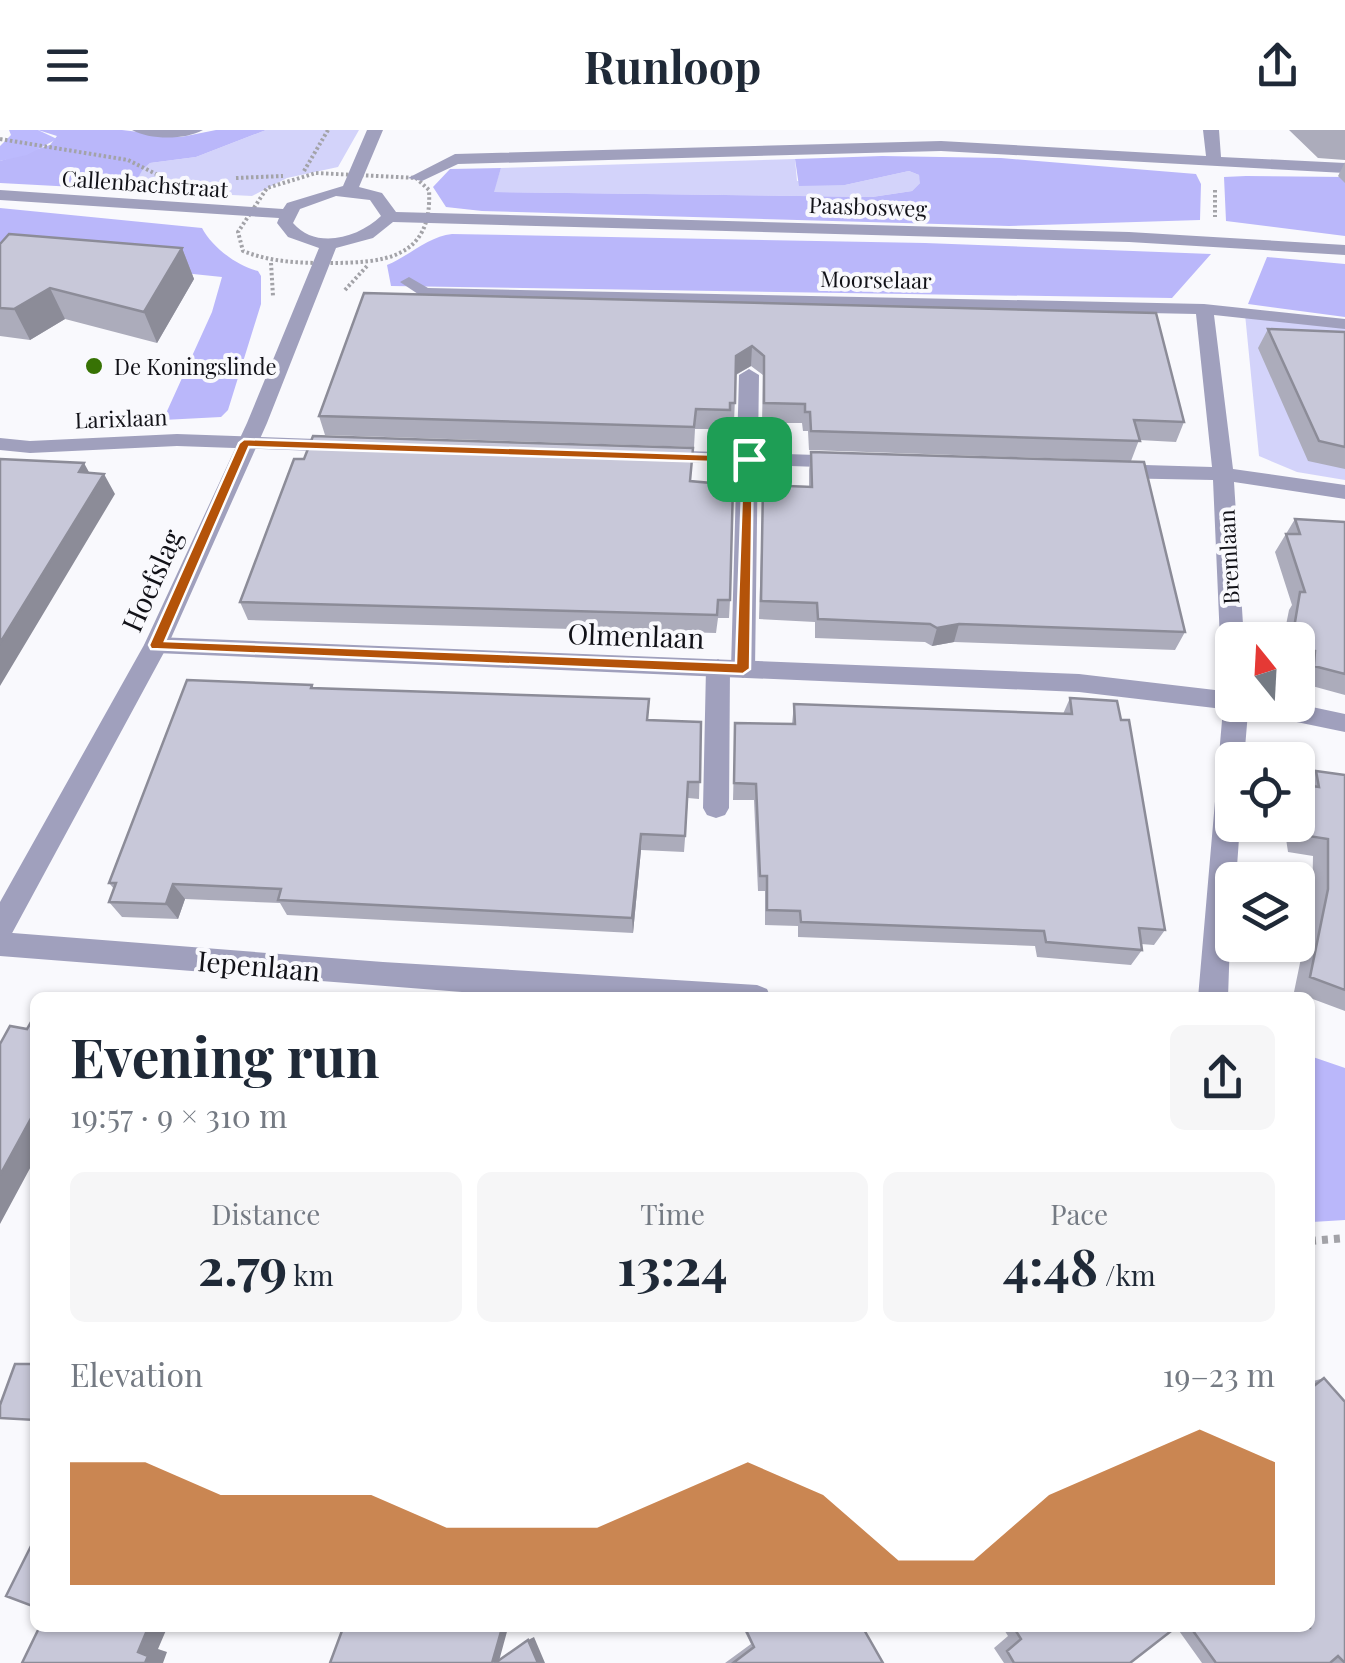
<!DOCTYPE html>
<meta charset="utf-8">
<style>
:root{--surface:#fff;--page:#f6f6f7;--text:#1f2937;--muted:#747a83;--accent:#b45309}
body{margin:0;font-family:"Playfair Display",serif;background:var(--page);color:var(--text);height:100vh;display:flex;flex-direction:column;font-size:38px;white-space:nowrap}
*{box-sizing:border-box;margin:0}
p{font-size:32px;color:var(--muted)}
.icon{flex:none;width:55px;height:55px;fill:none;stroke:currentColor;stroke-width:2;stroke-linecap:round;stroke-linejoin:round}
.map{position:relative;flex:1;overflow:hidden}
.drawer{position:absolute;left:30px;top:862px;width:1285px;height:640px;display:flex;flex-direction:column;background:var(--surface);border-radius:15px;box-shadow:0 2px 8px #0004}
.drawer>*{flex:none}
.needle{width:65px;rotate:342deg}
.fabs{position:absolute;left:1215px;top:492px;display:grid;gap:20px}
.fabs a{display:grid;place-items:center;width:100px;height:100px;border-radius:15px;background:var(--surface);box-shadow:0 2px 8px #0004;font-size:50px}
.pin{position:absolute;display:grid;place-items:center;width:85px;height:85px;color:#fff;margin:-42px;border-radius:20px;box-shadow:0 5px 15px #0006}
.round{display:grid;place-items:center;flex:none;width:105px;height:105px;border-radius:15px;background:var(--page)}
.headline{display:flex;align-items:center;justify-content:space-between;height:170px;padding:0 40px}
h1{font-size:55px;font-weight:700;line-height:75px}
.figures{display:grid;grid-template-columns:repeat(3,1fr);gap:15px;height:170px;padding:10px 40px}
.figures div{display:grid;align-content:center;border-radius:15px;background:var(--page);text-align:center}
.figures b{font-size:50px;font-weight:700}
.figures small{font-size:28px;font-weight:400}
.figures p{font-size:28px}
.chart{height:280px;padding:20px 40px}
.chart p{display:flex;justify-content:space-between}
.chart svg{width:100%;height:180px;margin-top:10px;fill:var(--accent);opacity:.7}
header{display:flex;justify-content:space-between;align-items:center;height:130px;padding:0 40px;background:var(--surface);font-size:45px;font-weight:700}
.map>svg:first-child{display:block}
.green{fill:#d3d3fa}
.forest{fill:#bab7fa}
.water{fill:#bcbafd}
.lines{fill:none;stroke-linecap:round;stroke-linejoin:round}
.path-far1{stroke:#a3a3a8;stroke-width:4;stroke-dasharray:2.5 2.5;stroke-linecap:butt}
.path{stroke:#a3a3a8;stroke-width:8;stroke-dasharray:6 6;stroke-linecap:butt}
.service{fill:#a0a0bd;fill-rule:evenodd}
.minor{fill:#a0a0bd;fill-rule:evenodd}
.tertiary{fill:#a0a0bd;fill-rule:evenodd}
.wall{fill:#acacbb}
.shaded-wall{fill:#8c8c98}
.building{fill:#c8c8d9;stroke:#8c8c98;stroke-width:2.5}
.route{fill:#b45309;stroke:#fff;stroke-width:2.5;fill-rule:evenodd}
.poi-dot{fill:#377204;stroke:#f9f9fd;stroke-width:4}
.labels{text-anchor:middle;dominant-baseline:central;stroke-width:8;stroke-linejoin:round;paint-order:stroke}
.far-street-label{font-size:22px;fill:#121218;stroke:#f9f9fd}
.far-poi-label{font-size:22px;fill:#121218;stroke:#f9f9fd;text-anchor:start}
.street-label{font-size:28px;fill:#121218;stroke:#f9f9fd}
</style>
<header><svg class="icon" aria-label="menu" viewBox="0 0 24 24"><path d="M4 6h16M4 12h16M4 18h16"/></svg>Runloop<svg class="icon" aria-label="share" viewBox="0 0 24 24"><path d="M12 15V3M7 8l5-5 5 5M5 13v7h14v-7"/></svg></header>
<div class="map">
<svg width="1345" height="1533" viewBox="0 0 1345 1533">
<rect width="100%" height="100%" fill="#f9f9fd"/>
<!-- green -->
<path class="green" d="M266 0H359L338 37 287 48 252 66 131 60 143 38 150 33 196 27Z
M795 29 797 51 845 55 909 41 919 45 921 52 912 61 872 67 493 62 501 38Z
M1245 184 1345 198V350L1297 342 1259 326Z"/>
<!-- forest -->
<path class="forest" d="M38 0H122L181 7 216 0H266L196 27 150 33 143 39 131 60 0 53V31L50 15 57 6Z
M882 26 1001 28 1196 44 1201 54 1200 90 1009 96 482 81 446 77 433 57 450 39 501 38 494 62 872 67 912 61 920 53 919 45 909 41 845 55 799 56 795 29Z
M1246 46 1345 47V106L1226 91 1224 47Z
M0 78 202 98C212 117 237 136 258 141L261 146V174L228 280 221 287 163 290 212 182 222 147 0 124Z
M452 104 925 113 1211 124 1172 168 391 156 387 135C409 126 429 106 452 104Z
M1267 127 1345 134V187L1248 174Z
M1310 926 1345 938V1090L1312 1092Z"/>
<!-- water -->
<path class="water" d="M9 0H38L57 9 27 25 0 31V16L11 5Z"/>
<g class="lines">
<!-- path-far1 -->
<path class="path-far1" d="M0 9 128 30 158 45
M304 41 328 0
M316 43 416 48 429 60C433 130 382 133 327 133 298 133 271 132 243 121L238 102 267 58Z
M236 48 283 46
M1215 60V87
M271 133 273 166
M345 160 367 136"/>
<!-- path -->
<path class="path" d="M1310 1111 1345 1108"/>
<!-- service -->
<path class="service" d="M749 239 759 245 755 539 743 548 731 539 739 245Z
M718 529 730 538 729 678 725 685 716 688 707 685 703 678 706 538Z"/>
<!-- minor -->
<path class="minor" d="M132 0H203C185 10 150 10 132 0Z
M1203 0H1219L1221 27 1345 33V43L941 21 458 34 422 51 408 48 455 24 941 11 1206 26Z
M409 147 428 158 1204 174 1345 189V199L1214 185 1233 339 1345 355V369L1234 352 1244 510H1232V518L1220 510 1213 350 1111 348 1101 341 1111 334 1212 337 1196 184 424 168 400 152Z
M177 304 343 310 353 316 343 322 177 316 30 323 0 320V308L30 311Z
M656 320 848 326 858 332 848 338 649 331 646 326Z
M156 507 1079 544 1232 562V575L1298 574 1345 584V602L1248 582 1244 630H1232V695H1240L1236 750H1232L1228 868H1198L1223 579 1079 562 156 523 144 515Z
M0 802 383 832 757 855 767 859 771 868H539L0 826Z"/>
<!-- tertiary -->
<path class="tertiary" d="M367 0H383L359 57 382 63 396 82 1129 102 1345 115V125L1129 112 393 92 373 108 336 118 267 293 168 515 10 807 0 810V772L144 515 247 293 319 118 288 107 277 93 279 88 0 70V60L283 79 287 73 343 56ZM336 66 370 70 381 86C358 108 316 120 293 93L300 79Z"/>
</g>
<!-- wall -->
<path class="wall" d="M1289 0H1345V30L1318 28Z
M1345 32V53L1338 46Z
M0 114 182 118 194 149 157 213 65 189 30 210 0 206Z
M364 163 1156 183 1184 292 1176 312 1139 310 1131 331 809 320 808 301H803L802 293H762L763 245 751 236 736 245 734 292H729V299H695L694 317 325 305 319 286Z
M1268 199 1345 202V339L1308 331 1258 218Z
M811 322 1185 502 1175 520 954 512 932 516 925 512 815 508V492L759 489 763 355 809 356V340Z
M691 352 730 470 729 488H718L716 503 248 490 240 472Z
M1295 389 1345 392V565L1301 553 1303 539 1298 537V510H1283L1289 480 1292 475 1275 422Z
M312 555 314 558 649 590 701 592 699 669 688 668 684 722 641 720 633 803 287 785 280 773 185 769 178 789 122 787 109 772 114 759 109 753Z
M1070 568 1165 800 1154 815 1141 814 1142 820 1131 835 1037 827 1035 816 798 807V796L765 795V761H758L754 670H733L735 593 792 594 794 574 1063 584Z
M1316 641 1345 645V881L1294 862 1312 775 1313 726 1288 722 1284 695H1298V654L1304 655Z
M1324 1248 1345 1533H1202L1177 1498H1310V1252Z
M743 1498H863L883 1533H725L751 1514Z
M1003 1498H1175L1130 1533H1004L994 1518 1008 1506Z"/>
<!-- shaded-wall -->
<path class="shaded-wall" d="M182 118 194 149 157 213 144 182Z
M50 158 65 189 30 210 14 179Z
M752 216 751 236 735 245 736 226Z
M84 333 95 353 79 342Z
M104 344 115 364 0 556V513Z
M959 494 954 512 932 516 937 498Z
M641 704V720L633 803 632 788Z
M173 754 185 769 178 789 166 774Z
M35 981V1029L0 1094V1045Z
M148 1498H167L158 1519 167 1522 163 1533H145L138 1522Z
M502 1498H508L499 1531 492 1533Z
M534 1507 545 1533H538L528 1510Z"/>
<!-- building -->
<path class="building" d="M9 104 182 118 144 182 50 158 14 179 0 178V114Z
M364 163 1156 183 1184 292 1134 290 1140 311 811 301 810 282H805V274L764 273V226L752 216 736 226 735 273H730V280L696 279 694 297 319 286Z
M1268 199 1345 202V317L1319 311Z
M313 306 693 318 690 351 733 355 730 470H718L717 485 240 472 294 329H304Z
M811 322 1144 332 1185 502 959 494 937 498 930 494 818 489 817 473 761 471 763 355 812 357Z
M0 329 84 333 79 342 104 344 0 513Z
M1295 389 1345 392V544L1314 536 1315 521 1298 516V510H1292L1300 462H1305L1286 404H1300Z
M187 550 312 555 311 558 649 569 647 590 701 592 700 652H688L685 706 641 704 632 788 278 770 281 759 173 754 166 774 109 772 116 753H109Z
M1070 568 1117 571 1121 590H1129L1165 800 1139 798 1142 820 1046 812 1044 801 801 792 800 781 767 780V746H760L756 654 734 653 735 593 795 594 794 574 1072 584Z
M1316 641 1345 645V860L1310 847 1328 759V709L1302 705 1298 672V654L1319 657Z
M47 864 69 868H44Z
M35 885V981L0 1045V914L10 896 27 899Z
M15 1234H35V1290L0 1288V1275Z
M1324 1248 1345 1272V1533L1338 1526 1330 1533H1216L1191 1498H1310V1259Z
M35 1408V1477L6 1466Z
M39 1498H148L138 1522 148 1526 145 1533H22Z
M343 1498H502L492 1533H330Z
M745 1498H863L883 1533H733L754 1517Z
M1014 1498H1175L1130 1533H1014L1007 1521 1021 1509Z
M528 1510 538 1533H495Z"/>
<!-- route -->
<path class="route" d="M244 309 753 326 750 539 743 544 151 519 149 515 239 313ZM249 317 743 333 736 533 165 511Z"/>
<!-- markers -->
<circle class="poi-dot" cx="94" cy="236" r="10"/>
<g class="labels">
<!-- far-street labels -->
<g class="far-street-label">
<text transform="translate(145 53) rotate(4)">Callenbachstraat</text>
<text transform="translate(868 76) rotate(2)">Paasbosweg</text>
<text transform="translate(876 149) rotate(1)">Moorselaar</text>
<text transform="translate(121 288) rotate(-2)">Larixlaan</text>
<text transform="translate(1228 427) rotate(-93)">Bremlaan</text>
</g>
<!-- far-poi labels -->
<g class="far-poi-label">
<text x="114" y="236">De Koningslinde</text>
</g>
<!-- street labels -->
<g class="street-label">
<text transform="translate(151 450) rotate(-66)">Hoefslag</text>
<text transform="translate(636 505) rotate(2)">Olmenlaan</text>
<text transform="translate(259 835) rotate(5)">Iepenlaan</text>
</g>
</g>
</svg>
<div class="fabs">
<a><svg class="needle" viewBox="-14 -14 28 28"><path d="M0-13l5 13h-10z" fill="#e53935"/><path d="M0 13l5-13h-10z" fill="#747a83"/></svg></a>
<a><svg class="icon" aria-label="locate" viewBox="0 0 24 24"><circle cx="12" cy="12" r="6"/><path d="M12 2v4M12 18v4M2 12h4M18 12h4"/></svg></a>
<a><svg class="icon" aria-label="layers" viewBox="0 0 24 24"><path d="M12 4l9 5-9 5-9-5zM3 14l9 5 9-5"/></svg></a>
</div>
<div class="pin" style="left:749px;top:329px;background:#1e9e55"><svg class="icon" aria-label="arrive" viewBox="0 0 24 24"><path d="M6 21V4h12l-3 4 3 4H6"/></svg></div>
<section class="drawer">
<div class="headline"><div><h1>Evening run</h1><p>19:57 · 9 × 310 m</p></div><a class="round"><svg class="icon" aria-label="share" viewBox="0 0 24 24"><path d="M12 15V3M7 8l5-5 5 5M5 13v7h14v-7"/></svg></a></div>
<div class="figures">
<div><p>Distance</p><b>2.79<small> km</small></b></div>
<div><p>Time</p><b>13:24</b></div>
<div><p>Pace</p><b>4:48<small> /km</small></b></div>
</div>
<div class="chart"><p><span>Elevation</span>19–23 m</p>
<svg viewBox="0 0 160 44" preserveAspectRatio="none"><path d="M0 44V14L10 14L20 22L30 22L40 22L50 30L60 30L70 30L80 22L90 14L100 22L110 38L120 38L130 22L140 14L150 6L160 14V44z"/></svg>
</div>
</section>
</div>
